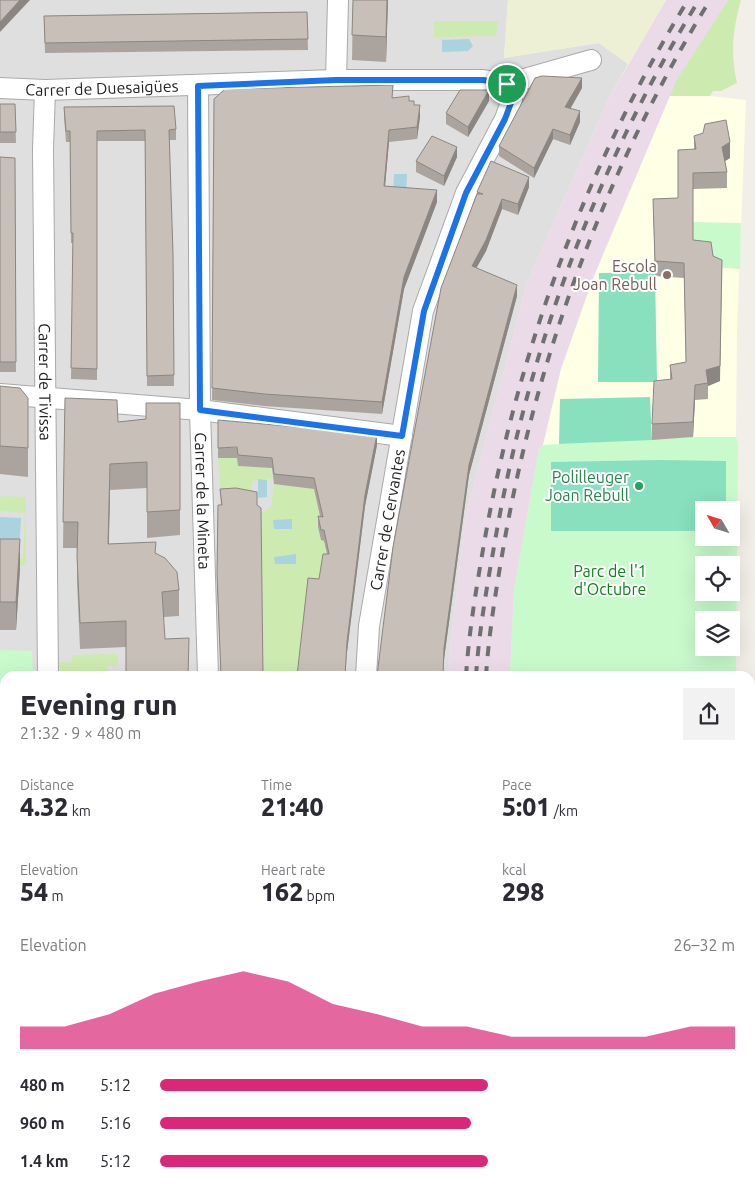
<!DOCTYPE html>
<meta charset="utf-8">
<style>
:root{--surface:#fff;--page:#f2f2f3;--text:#2b2b33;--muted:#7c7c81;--accent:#db2777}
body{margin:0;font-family:Ubuntu,sans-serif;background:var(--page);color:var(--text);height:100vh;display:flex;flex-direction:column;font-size:19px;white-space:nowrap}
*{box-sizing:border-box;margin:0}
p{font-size:16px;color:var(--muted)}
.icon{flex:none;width:28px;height:28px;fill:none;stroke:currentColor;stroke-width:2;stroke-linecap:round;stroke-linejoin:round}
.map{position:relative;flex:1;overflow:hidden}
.panel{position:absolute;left:0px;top:671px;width:755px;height:519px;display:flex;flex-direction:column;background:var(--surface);border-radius:15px 15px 0 0;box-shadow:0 5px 20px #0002}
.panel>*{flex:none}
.needle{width:32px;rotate:309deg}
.tools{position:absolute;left:695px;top:501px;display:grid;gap:10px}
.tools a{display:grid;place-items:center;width:45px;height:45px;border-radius:0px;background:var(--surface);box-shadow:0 5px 20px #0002;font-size:25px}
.pin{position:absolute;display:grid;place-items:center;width:42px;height:42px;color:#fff;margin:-21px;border:2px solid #fff;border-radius:50%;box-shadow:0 1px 5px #0007}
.round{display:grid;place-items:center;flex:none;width:52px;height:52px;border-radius:0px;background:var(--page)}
.summary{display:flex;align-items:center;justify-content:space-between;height:85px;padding:0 20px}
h1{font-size:28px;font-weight:800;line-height:38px}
.stats{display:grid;grid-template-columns:repeat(3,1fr);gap:8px;height:85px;padding:5px 20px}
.stats div{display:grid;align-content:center}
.stats b{font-size:25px;font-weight:800}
.stats small{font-size:14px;font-weight:400}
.stats p{font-size:14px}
.chart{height:140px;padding:10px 20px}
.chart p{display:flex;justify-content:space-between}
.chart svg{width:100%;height:90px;margin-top:5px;fill:var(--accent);opacity:.7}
ul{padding:0 20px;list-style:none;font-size:16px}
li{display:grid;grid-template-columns:80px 60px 1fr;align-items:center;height:38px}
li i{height:12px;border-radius:6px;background:var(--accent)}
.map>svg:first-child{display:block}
.residential{fill:#e0dfdf}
.industrial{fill:#ebdbe8}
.education{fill:#ffffe5}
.farmland{fill:#eef0d5}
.grass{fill:#cdebb0}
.forest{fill:#add19e}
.park{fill:#c8facc;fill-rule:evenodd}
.pitch{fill:#88e0be}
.water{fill:#aad3df}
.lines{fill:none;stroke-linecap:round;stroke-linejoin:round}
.service-casing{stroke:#a9a9a9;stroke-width:12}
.minor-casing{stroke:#a9a9a9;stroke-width:22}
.tertiary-casing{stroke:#a9a9a9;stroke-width:28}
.primary-casing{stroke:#a06b00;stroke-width:30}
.service{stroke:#fff;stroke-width:10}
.minor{stroke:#fff;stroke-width:20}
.tertiary{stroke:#fff;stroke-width:25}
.primary{stroke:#fcd6a4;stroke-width:28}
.rail{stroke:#707070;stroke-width:4;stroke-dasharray:10 10;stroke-linecap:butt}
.wall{fill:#aba49e}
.shaded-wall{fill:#8b8681}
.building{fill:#c7bfb8;stroke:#8b8681}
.route-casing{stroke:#fff;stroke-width:10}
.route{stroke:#1a73e8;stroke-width:6}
.education-dot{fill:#8d6e63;stroke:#fff;stroke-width:2}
.leisure-dot{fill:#2e9e5b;stroke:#fff;stroke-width:2}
.labels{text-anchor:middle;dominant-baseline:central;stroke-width:4;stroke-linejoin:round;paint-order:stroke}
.street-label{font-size:16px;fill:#222;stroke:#fff}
.education-label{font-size:16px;fill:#785e54;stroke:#fff;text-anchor:end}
.leisure-label{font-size:16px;fill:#27864d;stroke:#fff;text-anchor:end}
.park-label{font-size:16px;fill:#0c8416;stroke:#fff}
</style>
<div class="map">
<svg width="755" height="1189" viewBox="0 0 755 1189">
<rect width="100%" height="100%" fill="#f2efe9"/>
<!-- residential -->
<path class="residential" d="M0 0H508L504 58 599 43 628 64 609 98 527 283 465 519 447 676H5V830L0 827Z
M10 1185H255L253 1189H11Z"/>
<!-- industrial -->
<path class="industrial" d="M666 0H728L676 82 592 281 543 445 539 449 514 590 510 676H447L465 519 527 283 609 98Z
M255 1185H511V1189H253Z"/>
<!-- education -->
<path class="education" d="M670 96H710L746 100 737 328 736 437 543 445 561 369 592 281Z"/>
<!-- farmland -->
<path class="farmland" d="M508 0H666L628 64 599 43 504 58Z"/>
<!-- grass -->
<path class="grass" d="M728 0H741C733 28 730 54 737 83L721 91H713L710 96H670L676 81Z
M434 21H498L496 36 434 37Z
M218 458H237L238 466 270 468 273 479H258L252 482 251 499 221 500Z
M274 484 314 487 319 512 324 515 318 527 321 540 324 541 328 560 298 676H263L261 519 257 516 271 507Z
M4 496 26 497V566H0V558H23L25 513 0 511V497Z
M118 654V666H107L108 673H91V676H60V662H72L71 655Z
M51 1185H124L149 1189H52Z"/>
<!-- forest -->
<path class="forest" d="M0 827 5 830V966H0Z"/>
<!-- park -->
<path class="park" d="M693 222 741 223 740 269 713 267 693 255Z
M693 437H736L738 443 736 676H510L514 590 539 449 543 445ZM704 510H731V538H704ZM704 565H731V592H704ZM704 620H731V648H704Z
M0 650 32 651 33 676H5V769L0 766Z"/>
<!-- pitch -->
<path class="pitch" d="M655 272 657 382H598L599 273Z
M650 397 652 440 559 444 560 399Z
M661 460 726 461V510H704V531H551V462Z"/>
<!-- water -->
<path class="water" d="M469 39 473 46 468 51 442 52V40Z
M394 174H407L406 197 393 196Z
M258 479 267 480V497L258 498Z
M0 517 21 518 19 553 0 552Z
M292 519V529H274L273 520Z
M296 554V564H275L274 557Z"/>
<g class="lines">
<!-- service casing -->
<g class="service-casing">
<path id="service" d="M689 1185 700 1189"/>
</g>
<!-- minor casing -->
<g class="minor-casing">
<g id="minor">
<path d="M336 80 338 0"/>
<path id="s1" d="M198 86 200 410 208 676"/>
<path id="s2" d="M0 88 45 90 336 80H483L507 84 591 60"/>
<path id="s3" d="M45 90 43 149 48 676"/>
<path d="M0 394 200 410 402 436"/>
<path id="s4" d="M366 676 369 626 423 311 466 193 505 119 512 100 507 84"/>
<path d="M0 1157 5 1158"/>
<path d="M184 1185 199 1189"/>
</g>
</g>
<!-- tertiary casing -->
<g class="tertiary-casing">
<path id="tertiary" d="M0 807 5 810"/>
</g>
<!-- primary casing -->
<g class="primary-casing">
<path id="primary" d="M752 916 755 910
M750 976H755
M226 1189 228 1185"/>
</g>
<!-- service -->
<use href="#service" class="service"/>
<!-- minor -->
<use href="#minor" class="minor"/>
<!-- tertiary -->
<use href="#tertiary" class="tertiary"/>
<!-- primary -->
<use href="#primary" class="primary"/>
<!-- rail -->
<path class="rail" d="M466 676C469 630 477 584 485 538 519 348 587 164 688 0
M476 676C479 631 487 586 495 541 528 350 597 165 699 0
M486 676C489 630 497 584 505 538 539 348 609 164 710 0
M493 1185V1189
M503 1185 504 1189"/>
</g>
<!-- wall -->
<path class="wall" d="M353 0H388L386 62 352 60Z
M307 12 308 50 45 53 44 16Z
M582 88 570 109 580 122 570 145 553 139 534 178 499 156V146Z
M393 98 409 101 414 105 420 117 417 139 389 142 385 186 437 202 404 289 382 414 264 406 212 400 214 99Z
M489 101 468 137 446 124V113Z
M0 104H15L16 143H0Z
M64 107 176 129V140H169L173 254 174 386H147L145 141H97V380L71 379 73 243H71L70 142H66L64 117Z
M694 136 730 158 725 161 727 172V188L693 189V240L720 381 708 386V399L695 400 693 437 652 440V424L670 379V365L686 362 684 278 655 276 653 199 678 198 694 149Z
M0 157 15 158 16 372H0Z
M457 157 444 186 416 172V161Z
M529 187 518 215 502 209 486 251 476 268 517 296 469 475 444 659 377 676 477 192Z
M0 386 28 398V477L0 474Z
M65 398 118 422 146 419 180 403V535L147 538V488L110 490 109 544 156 553 179 590V616L164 617 126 647 80 649 77 581V548H63Z
M377 445 365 506 347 652 319 579 327 554 324 541 321 540 318 527V516H320L314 489 274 484 272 468 238 466 237 458H218V448Z
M220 489 257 505 263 676H221L217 584 218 505H221Z
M0 539 20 568 16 630H0Z
M718 1185H735V1189H718Z"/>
<!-- shaded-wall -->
<path class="shaded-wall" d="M20 0H30L0 32V22Z
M387 0H388L386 62V37Z
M582 78V88L565 118V107Z
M489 90V101L468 137V127Z
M420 105V117L417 139V127Z
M580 111V122L570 145V135Z
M553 129V139L534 178V168Z
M389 130V142L384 198V186Z
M730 142V158L722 163V147Z
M457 147V157L444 186V176Z
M529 177V187L518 215V204Z
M437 190V202L404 289 382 414V402L404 277Z
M502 199V209L486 251 472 276V266Z
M722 260 720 381 708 386 706 370Z
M517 285V296L469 475 444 659 443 676 444 648 469 465Z
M695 385V400L693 437V422Z
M377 434V445L365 506 347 652 345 676 347 642 365 495Z
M110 464V490L108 570V544Z
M20 539V568L16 630V602Z"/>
<!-- building -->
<path class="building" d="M0 0H20L0 22Z
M353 0H387L386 37 352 35Z
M307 12 308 39 45 43 44 16Z
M542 76 582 78 565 107 580 111 570 135 553 129 534 168 499 146 535 78Z
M393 85 392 98 409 96V101H414V105H420L417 127 389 130 384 186 437 190 404 277 382 402 264 394 212 388 214 99 225 89Z
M460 90H489L468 127 446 113Z
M0 104H15L16 132H0Z
M174 106 176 129 169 130 173 254 174 375 147 376 145 130 97 131V369L71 368 73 233H71L70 131H66L64 107Z
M726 120 730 142 722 147 727 172 693 173V240L711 242 713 256 722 260 720 366 706 370 708 383 695 385 693 422 652 424 654 381 672 379 670 365 686 362 684 263 655 261 653 199 678 198V150L696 149 694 136 703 133 705 124Z
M432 136 457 147 444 176 416 161Z
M0 157 15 158 16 362H0Z
M491 161 529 177 518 204 502 199 486 240 472 266 517 285 469 465 444 648 443 676H377L393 547 441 288 477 194H483L477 192Z
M0 386 20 388 28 398V448L0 446Z
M65 398 117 400 118 422 146 419V403H180V510L147 512V462L110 464 108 544 156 542 155 553 165 558 177 572 179 590 162 592 165 639 189 638 188 676H126V621L80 623 77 556 78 522H63Z
M218 420 377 434 365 495 347 642 345 676H297L308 578 319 579 323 554H329L324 530H321L318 516 323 517 314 478 274 474 272 458 238 455 237 447 218 448Z
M236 488 257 492V505L261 508 263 676H221L217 573 218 505H222L220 489Z
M0 539H20L16 602H0Z"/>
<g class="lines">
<!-- route casing -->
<g class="route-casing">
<path id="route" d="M336 80H483L507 84 512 100 505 119 466 193 424 311 402 436 200 410 198 86Z"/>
</g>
<!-- route -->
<use href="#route" class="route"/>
</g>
<!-- markers -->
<circle class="education-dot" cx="667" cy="275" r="5"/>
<circle class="leisure-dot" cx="639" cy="486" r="5"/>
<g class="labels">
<!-- street labels -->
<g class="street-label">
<text stroke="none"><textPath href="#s2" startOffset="102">Carrer de Duesaigües</textPath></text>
<text stroke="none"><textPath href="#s3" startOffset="292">Carrer de Tivissa</textPath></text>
<text stroke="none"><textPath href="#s1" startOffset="415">Carrer de la Mineta</textPath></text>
<text stroke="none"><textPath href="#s4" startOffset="158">Carrer de Cervantes</textPath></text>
</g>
<!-- education labels -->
<g class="education-label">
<text x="657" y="266">Escola<tspan x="657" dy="18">Joan Rebull</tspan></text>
</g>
<!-- leisure labels -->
<g class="leisure-label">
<text x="629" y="477">Polilleuger<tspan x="629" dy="18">Joan Rebull</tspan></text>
</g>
<!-- park labels -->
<g class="park-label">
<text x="610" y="571">Parc de l'1<tspan x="610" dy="18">d'Octubre</tspan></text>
</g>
</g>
</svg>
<div class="tools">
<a><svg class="needle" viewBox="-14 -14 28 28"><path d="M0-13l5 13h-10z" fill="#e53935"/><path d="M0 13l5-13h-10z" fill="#7c7c81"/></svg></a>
<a><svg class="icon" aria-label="locate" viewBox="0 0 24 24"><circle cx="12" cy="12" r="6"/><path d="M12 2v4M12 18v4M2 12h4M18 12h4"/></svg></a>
<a><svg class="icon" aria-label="layers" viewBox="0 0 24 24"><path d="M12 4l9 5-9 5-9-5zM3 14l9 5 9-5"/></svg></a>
</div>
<div class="pin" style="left:507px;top:84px;background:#1e9e55"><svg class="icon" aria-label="arrive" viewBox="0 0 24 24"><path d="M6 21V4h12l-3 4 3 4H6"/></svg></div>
<section class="panel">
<div class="summary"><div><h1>Evening run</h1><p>21:32 · 9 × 480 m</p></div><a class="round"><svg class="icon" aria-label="share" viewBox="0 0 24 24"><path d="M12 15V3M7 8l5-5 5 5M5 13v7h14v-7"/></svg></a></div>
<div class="stats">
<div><p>Distance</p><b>4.32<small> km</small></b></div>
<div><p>Time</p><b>21:40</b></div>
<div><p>Pace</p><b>5:01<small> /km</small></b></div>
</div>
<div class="stats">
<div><p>Elevation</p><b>54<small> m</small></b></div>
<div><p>Heart rate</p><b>162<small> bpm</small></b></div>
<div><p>kcal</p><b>298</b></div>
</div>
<div class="chart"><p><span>Elevation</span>26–32 m</p>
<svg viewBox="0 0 160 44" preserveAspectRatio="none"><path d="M0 44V33L10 33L20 27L30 17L40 11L50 6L60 11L70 22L80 27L90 33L100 33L110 38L120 38L130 38L140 38L150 33L160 33V44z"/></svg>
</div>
<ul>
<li><b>480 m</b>5:12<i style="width:57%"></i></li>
<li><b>960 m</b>5:16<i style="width:54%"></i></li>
<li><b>1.4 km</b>5:12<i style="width:57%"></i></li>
</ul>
</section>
</div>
